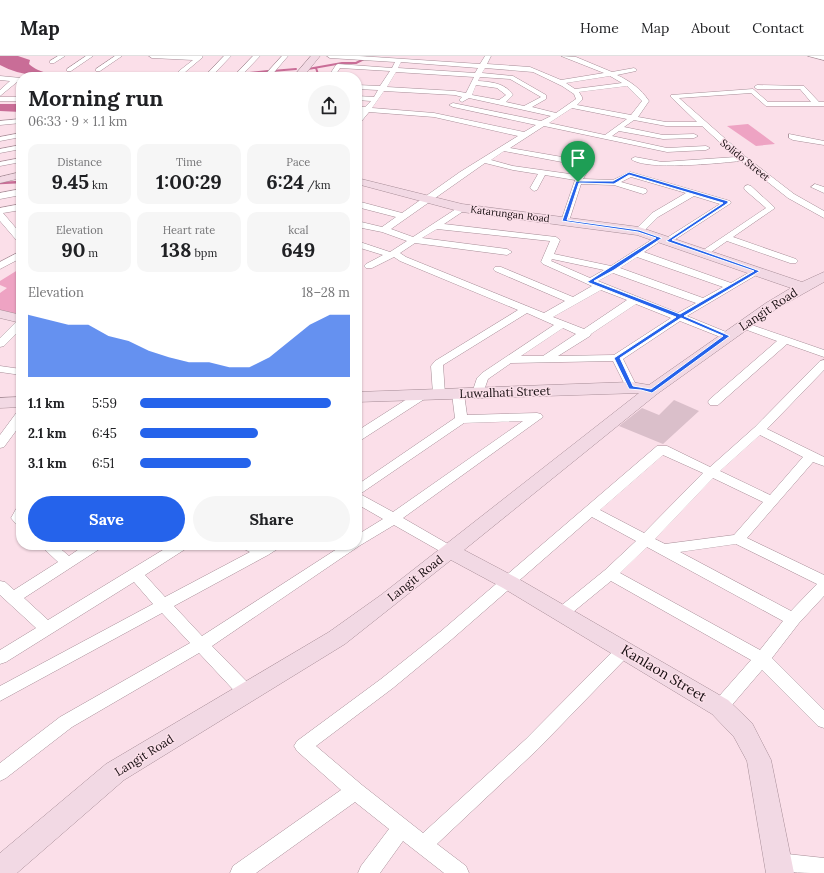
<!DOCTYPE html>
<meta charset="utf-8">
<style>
:root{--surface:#fff;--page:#f6f6f6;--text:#202124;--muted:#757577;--line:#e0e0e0;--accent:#2563eb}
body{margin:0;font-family:Lora,serif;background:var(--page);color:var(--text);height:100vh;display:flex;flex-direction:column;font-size:15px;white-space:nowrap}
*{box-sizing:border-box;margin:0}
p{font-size:13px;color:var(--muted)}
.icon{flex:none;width:22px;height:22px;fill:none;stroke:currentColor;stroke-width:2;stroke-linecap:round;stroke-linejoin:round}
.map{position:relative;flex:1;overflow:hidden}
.panel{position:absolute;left:16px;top:16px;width:346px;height:478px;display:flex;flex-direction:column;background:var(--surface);border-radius:16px;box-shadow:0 1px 3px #0004}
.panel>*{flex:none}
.pin{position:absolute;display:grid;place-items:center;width:34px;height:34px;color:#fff;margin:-41px -17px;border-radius:50% 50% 50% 0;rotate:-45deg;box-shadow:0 0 4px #0007}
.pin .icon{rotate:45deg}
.round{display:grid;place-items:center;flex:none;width:42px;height:42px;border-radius:21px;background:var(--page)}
.headline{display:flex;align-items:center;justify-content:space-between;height:68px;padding:0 12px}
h1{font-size:22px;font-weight:800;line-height:30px}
.figures{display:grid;grid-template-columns:repeat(3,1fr);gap:6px;height:68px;padding:4px 12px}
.figures div{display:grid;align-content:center;border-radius:10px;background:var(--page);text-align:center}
.figures b{font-size:20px;font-weight:800}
.figures small{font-size:11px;font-weight:400}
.figures p{font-size:11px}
.chart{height:112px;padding:8px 12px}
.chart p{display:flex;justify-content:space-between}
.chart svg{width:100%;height:72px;margin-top:4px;fill:var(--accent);opacity:.7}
.primary-button{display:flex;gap:8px;margin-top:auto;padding:8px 12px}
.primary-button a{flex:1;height:46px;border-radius:24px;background:var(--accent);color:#fff;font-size:16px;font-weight:800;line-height:46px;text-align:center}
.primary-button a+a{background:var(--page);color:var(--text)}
ul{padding:0 12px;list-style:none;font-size:13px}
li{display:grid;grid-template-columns:64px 48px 1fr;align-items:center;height:30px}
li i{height:10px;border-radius:5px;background:var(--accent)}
header{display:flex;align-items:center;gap:24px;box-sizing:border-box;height:56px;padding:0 20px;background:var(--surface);border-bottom:1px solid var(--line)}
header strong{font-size:19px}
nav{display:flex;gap:22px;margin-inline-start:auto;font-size:14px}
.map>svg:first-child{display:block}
.green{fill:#eea3c3}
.water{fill:#c96d97}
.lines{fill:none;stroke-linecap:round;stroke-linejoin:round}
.stream-far1{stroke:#c96d97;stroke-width:2}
.stream{stroke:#c96d97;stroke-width:2.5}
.building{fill:#dabfca}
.street-casing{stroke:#a78d97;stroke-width:1}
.secondary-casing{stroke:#a78d97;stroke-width:1}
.street{fill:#fff;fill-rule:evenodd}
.secondary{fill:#f2d9e4;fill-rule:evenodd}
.route{fill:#2563eb;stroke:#fff;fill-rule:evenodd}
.labels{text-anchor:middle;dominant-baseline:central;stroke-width:3;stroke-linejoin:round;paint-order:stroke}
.far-street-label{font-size:10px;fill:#170e11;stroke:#fbdfe9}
.street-label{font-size:12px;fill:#170e11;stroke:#fbdfe9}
.near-street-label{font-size:14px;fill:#170e11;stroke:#fbdfe9}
</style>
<header>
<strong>Map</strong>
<nav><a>Home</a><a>Map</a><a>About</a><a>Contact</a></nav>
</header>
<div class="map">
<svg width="824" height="817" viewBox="0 0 824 817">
<rect width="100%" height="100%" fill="#fbdfe9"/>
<!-- green -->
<path class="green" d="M748 68 775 88 756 90 727 70Z
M21 212V261L0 255V237L7 232 0 229V225Z"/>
<!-- water -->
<path class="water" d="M0 0H18L30 4 29 8C39 18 59 19 72 21 47 21 22 21 0 9Z
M0 48H21V56L0 55Z"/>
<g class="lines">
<!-- stream-far1 -->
<path class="stream-far1" d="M316 12 319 21
M308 13 342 7H356L364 3
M272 15 296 13
M241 18 268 15
M227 21 237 18"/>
<!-- stream -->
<path class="stream" d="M0 127 21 126"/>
</g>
<!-- building -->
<path class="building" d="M674 344 699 355 663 388 619 370 642 352 659 359Z"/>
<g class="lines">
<!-- street casing -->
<g class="street-casing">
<path id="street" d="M58 0H65L54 7H50V5Z
M86 0H93L71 15H67V13Z
M115 0H122L100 15H96V13Z
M149 0H202L203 1 184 17 185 21H179V15L193 4 152 2Z
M224 0H231L211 21H204Z
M253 0H260L240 21H233Z
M282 0H288L270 21H263Z
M327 0H359L480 8 485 0H491L487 8 530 11 561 24 604 17 561 0 576 1 612 16 634 12 637 14 636 15 617 19C630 25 641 33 649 45L638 61 666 66H697L671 41V39L753 33 768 46H811L800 33H757L754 31 757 29 804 30 819 46H824V50H766L751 37 679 42 746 101 794 138 824 155V162L788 142 741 105C720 107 645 115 631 103L635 101 662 106 736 101 702 70H666L634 64 624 71 663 79 694 78 698 80 694 82 663 83 619 75 612 80 667 92 706 90 710 92 706 94 667 96 544 70 510 92 591 106 592 108 583 123 613 124 630 116 730 145 731 147 668 188 663 185 665 183 720 148 694 140 658 161 642 177H636L634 175 652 157 686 137 631 121 621 126 646 133 647 135 646 137 643 138 614 129 581 128 569 165 565 168 561 165 575 124 545 119 537 134 534 135 530 132 538 118 513 114 485 107 391 173 413 181 462 149 465 150 466 152 465 154 444 168 556 181 560 184 554 198 611 210 659 179 664 182 662 184 644 196 731 227 755 213 758 212 763 215 687 260 731 278 732 280 731 282H723L680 265 623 303 637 331 635 333H627L613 305 511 307 488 323 482 340H474L472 337 477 322 482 317 554 269 527 257 443 309 445 338 443 341H435L433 338 431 310 435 305 518 254 400 205 394 201 372 212H366L364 210 366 208 383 199 357 191V185L390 196 407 185 382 176 357 171V165L382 171 396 161 357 151V145L402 157 460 116 518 80 434 61 369 56 360 67H357V60L361 55H357V51H365L371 45 357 44V40L374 41 378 34 357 33V29L380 30 390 15 340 12 334 21H328L336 9 338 8 392 12 395 6 330 2ZM401 6 478 12 475 17 398 12ZM485 12 533 16 562 30 574 38 576 43 556 57 532 51 546 43V39L513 20 482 17ZM396 16 474 21 466 37 455 35 387 31ZM610 20 622 27 575 33 566 27ZM480 21 510 23 541 41 524 50 506 46 513 39C505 27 492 26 478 25ZM476 29 497 32 506 39 499 44 472 39ZM627 30 642 45 631 59 577 49 582 44V41L579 36ZM384 35 455 39 462 41 459 44 462 46 469 42 551 60 541 65 453 47 449 49 453 51 536 69 524 76 434 57 372 52ZM572 52 627 63 605 79 549 67ZM504 95 583 110 577 119 513 110 491 104ZM437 173 550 185 541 206 543 208 592 230 573 241 501 211H495L493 213 495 215 565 245 544 257 406 201 400 197 415 187 507 199 512 196 507 193 422 182ZM637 201 723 231 703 242 620 212ZM552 203 604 214 590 222 551 205ZM613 217 696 247 678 257 598 225ZM601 234 627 244 584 273 553 261ZM636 248 671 262 614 299 558 300 590 280 591 278ZM563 272 576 278 543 300H521Z
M808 0H824V4Z
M0 20 21 22V26H17L0 40V34L10 25 0 24Z
M0 41H21V45H0Z
M21 63V67L0 69V65Z
M21 77V81L0 85V81Z
M789 78 824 85V89L793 84 789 82Z
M21 89V93L0 97V93Z
M21 102V106L0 110V106Z
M815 128 824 131V137L811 131Z
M748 129 751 130 775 152 733 181 796 203 798 205 796 207H790L727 185 707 199 704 200 699 197 766 152 745 134 744 132 745 130Z
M21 133V139L0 143V137Z
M21 148V154L3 157 21 178V187L18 186 0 165V152Z
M21 195V202L0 213V206Z
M21 264V273L4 290 0 291V282L17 265Z
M743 266 824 294V301L787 288 718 349H710L708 346 710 343 777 285 739 271 738 269Z
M824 304V314L767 373 824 401V410L813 406 747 482 824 519V540L799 567 772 602 824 654V672L818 670 762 614 726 656 720 658 714 656 711 651 714 646 751 604 611 525 567 561 562 563 557 561 554 557 557 553 605 514 636 485 592 461 451 584 393 632 316 690 362 729 423 777 526 683 619 589 625 587 631 589 633 593 631 597 538 693 437 788 466 810 469 817H444L403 785 380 817H358L361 810 389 773 355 746 256 817H230L233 810 341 734 297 695 294 690 297 685 381 623 440 576 657 390H667L710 411 755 371 820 305ZM760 379 803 401 770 439 720 415ZM663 399 703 417 644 477 600 454ZM713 422 763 446 734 479 665 488 655 483ZM736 488 817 528 791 555 680 496ZM647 491 783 565 760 594 620 517Z
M0 310 21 313V319L0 316Z
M458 334 462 335 464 338 467 359 537 357 541 358 543 361 403 462 455 492 457 495 455 498 450 500 445 498 394 469 359 490 212 590 253 632 255 637 253 642 247 644 241 642 199 597 72 671 6 722 0 725V707L60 661 190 587 162 557 0 645V630L153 548 134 526 6 606 0 608V594L36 572 0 539V525L5 526 14 534 58 506 40 489H56L69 500 85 489H103L101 492 24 542 48 564 171 489H189L187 492 145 519 165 541 250 496 242 492 240 489H281L279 492 268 499 174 550 202 580 343 489H357V479L383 463 357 448V429L455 362 452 338 454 335ZM523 365 393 456 360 438 464 367Z
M422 335 426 336 428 339 426 342 361 384 357 385V375L418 336Z
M21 355V368L4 391 0 392V379L17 356Z
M21 451V470L16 468 11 462 16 453Z
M778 797 824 802V817C807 817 788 817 771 812L768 806 771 800Z"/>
</g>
<!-- secondary casing -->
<g class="secondary-casing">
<path id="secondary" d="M311 0H320L303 21H293Z
M21 116V122L0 127V121Z
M357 122 462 148 639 171 802 226 824 216V226L776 253 657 338 464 494 517 522 728 644 752 667 771 704 794 817H766L747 705 734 681 712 658 503 532 451 504 345 588 124 724 17 817H0V797L106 708 329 576 381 539 639 337 357 346V336L631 326 649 329 766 247 791 232 637 179 462 156 357 128Z
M0 254 21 259V267L0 262Z
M21 341V351L0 352V342Z"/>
</g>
<!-- street -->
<use href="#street" class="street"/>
<!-- secondary -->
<use href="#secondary" class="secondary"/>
</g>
<!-- route -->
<path class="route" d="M629 116 728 145V147L672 184 760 215 684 260 730 280 652 337 641 334 629 333 614 302 676 261 587 226 656 182 638 176 562 165 576 125H613ZM629 119 723 147 666 185 754 215 680 258 594 225 614 214 662 182 639 174 567 164 579 127 614 128ZM681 262 723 280 651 333 633 330 620 302Z"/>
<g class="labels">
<!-- far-street labels -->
<g class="far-street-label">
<text transform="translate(745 104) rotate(39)">Solido Street</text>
<text transform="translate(510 158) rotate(7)">Katarungan Road</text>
</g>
<!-- street labels -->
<g class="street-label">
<text transform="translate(768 253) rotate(-33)">Langit Road</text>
<text transform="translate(505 336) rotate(-2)">Luwalhati Street</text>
<text transform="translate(415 522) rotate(-38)">Langit Road</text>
<text transform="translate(144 699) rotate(-32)">Langit Road</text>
</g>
<!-- near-street labels -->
<g class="near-street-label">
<text transform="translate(664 617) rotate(31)">Kanlaon Street</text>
</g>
</g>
</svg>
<div class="pin" style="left:578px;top:126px;background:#1e9e55"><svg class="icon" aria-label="arrive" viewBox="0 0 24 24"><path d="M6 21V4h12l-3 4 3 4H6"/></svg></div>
<section class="panel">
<div class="headline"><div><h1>Morning run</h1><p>06:33 · 9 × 1.1 km</p></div><a class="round"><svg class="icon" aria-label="share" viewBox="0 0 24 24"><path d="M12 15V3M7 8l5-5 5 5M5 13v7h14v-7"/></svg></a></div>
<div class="figures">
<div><p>Distance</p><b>9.45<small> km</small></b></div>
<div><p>Time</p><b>1:00:29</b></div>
<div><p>Pace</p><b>6:24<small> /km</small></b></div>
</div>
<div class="figures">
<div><p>Elevation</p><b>90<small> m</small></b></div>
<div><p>Heart rate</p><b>138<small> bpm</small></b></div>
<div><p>kcal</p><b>649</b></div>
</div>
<div class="chart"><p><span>Elevation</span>18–28 m</p>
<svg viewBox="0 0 160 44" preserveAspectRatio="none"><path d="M0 44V6L10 9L20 12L30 12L40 19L50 22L60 28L70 32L80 35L90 35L100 38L110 38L120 32L130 22L140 12L150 6L160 6V44z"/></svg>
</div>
<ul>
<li><b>1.1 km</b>5:59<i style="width:91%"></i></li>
<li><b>2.1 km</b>6:45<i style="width:56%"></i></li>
<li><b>3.1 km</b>6:51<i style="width:53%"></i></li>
</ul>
<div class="primary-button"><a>Save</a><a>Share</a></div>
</section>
</div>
